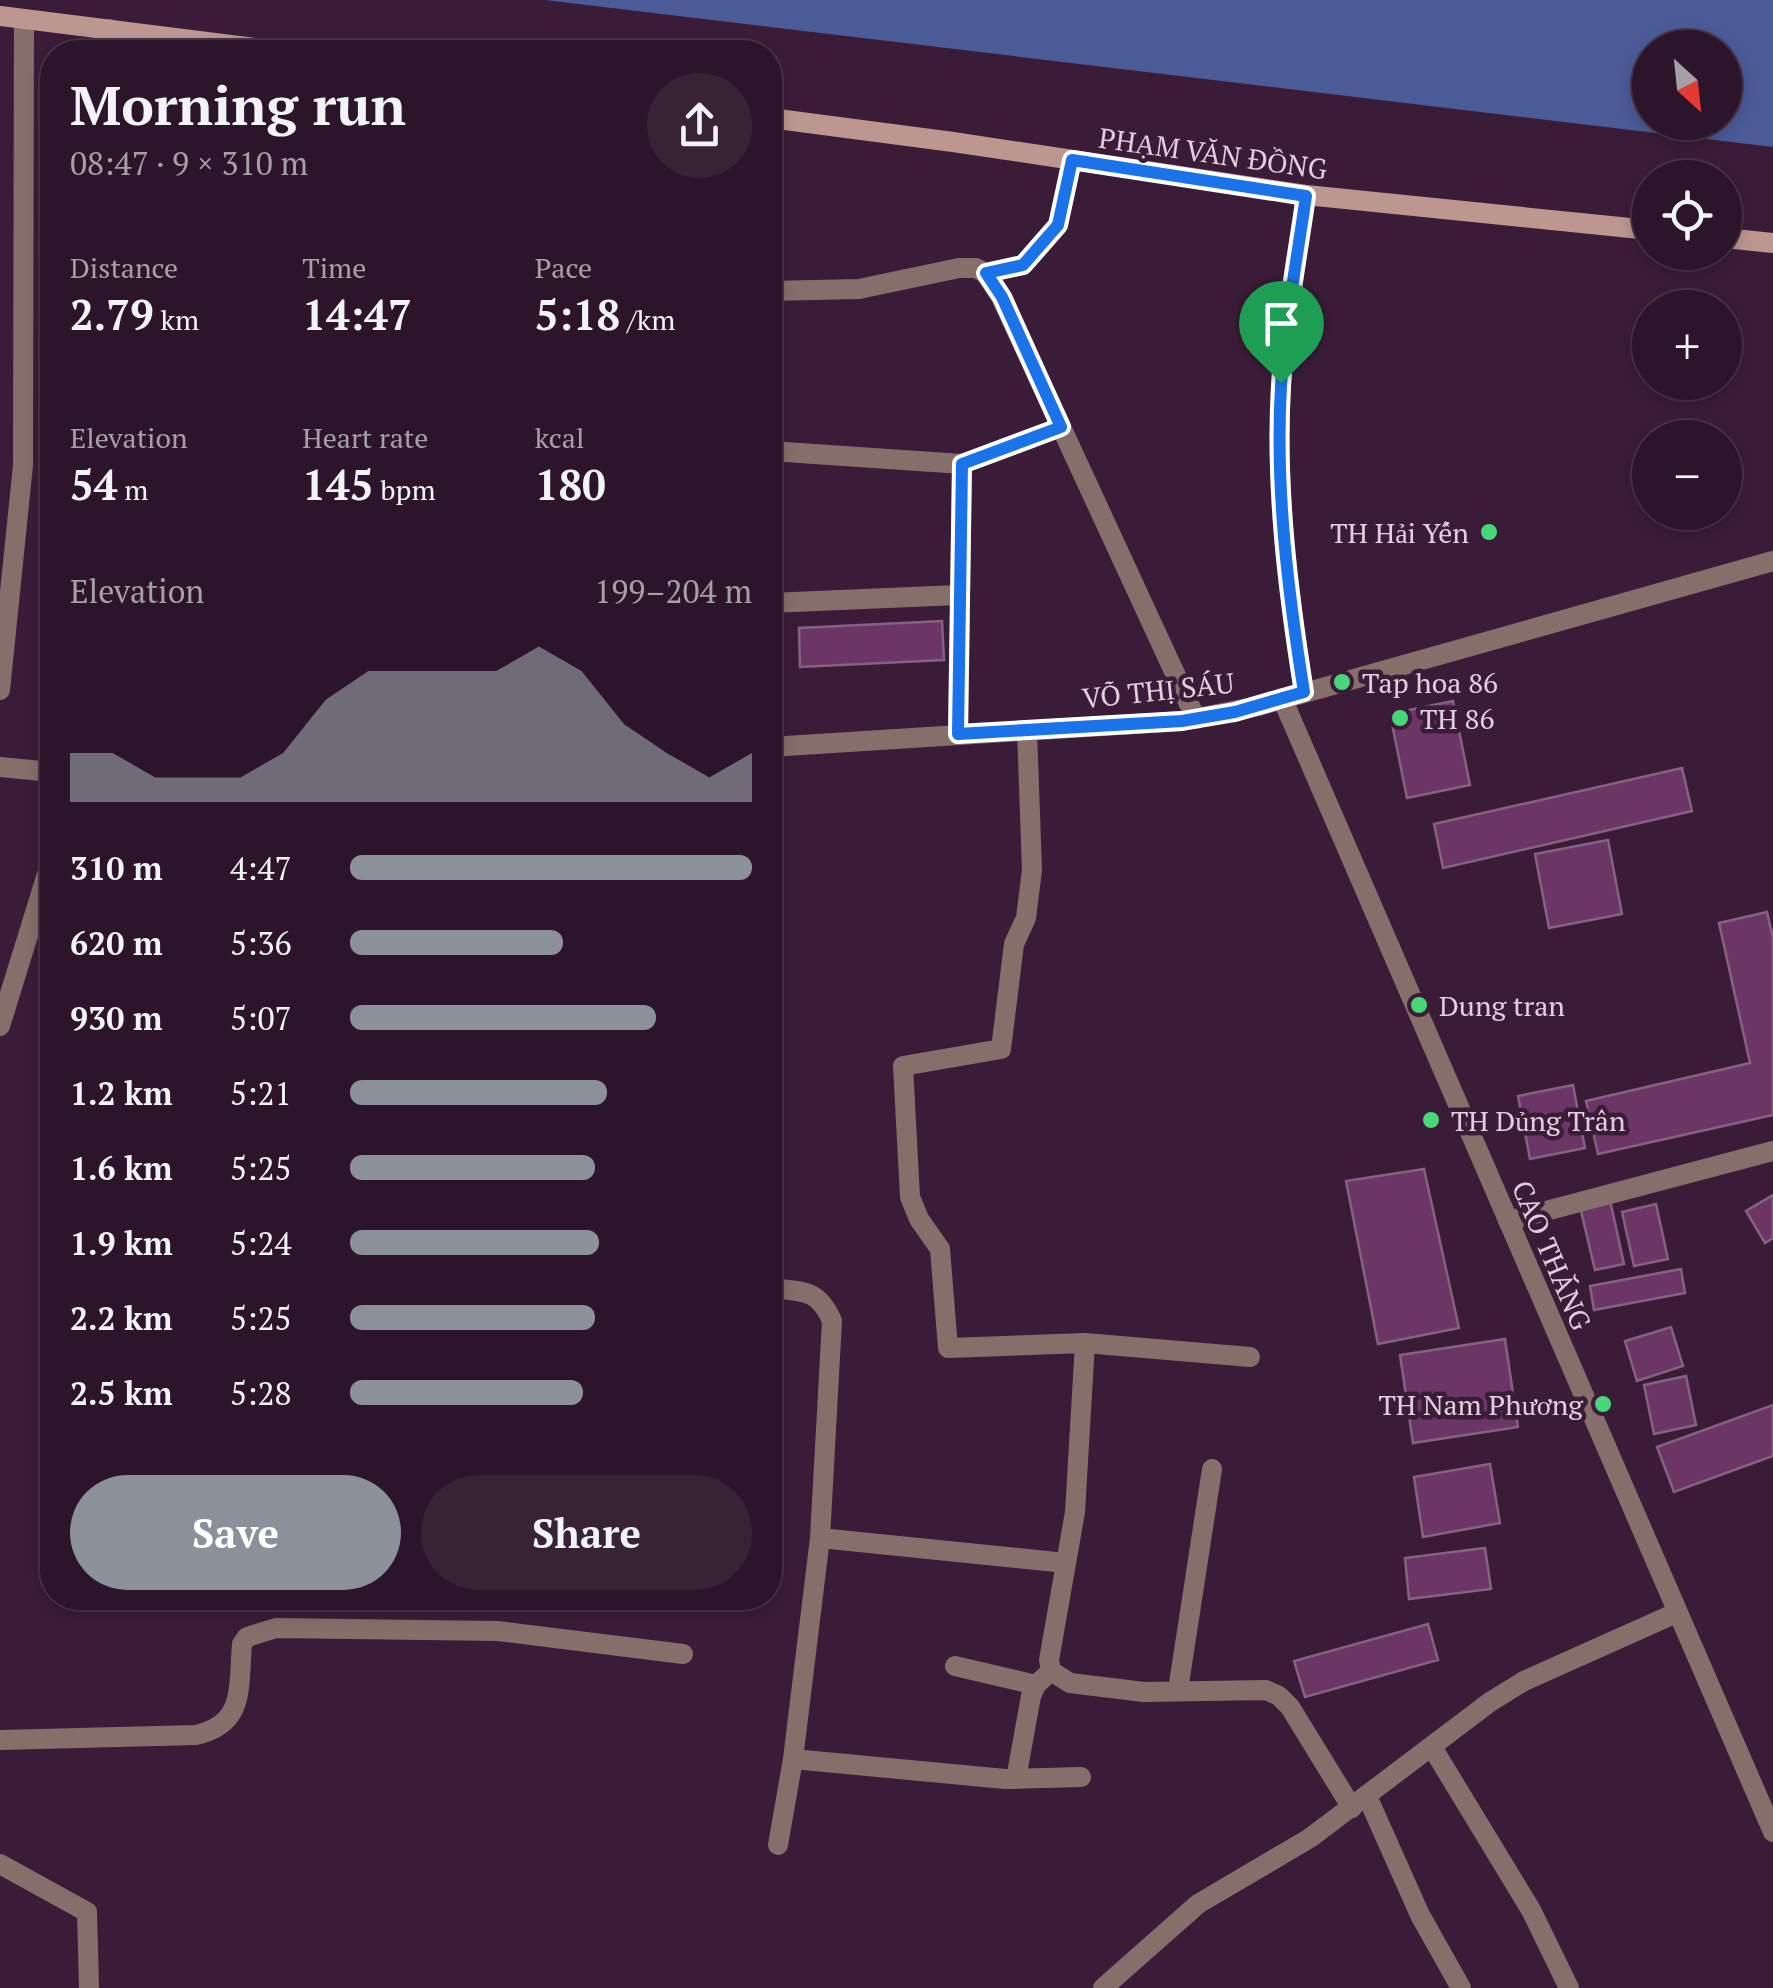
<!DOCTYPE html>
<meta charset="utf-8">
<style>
:root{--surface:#2c152a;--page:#382236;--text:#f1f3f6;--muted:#a69fa8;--line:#483447;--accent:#8c9099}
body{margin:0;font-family:"PT Serif",serif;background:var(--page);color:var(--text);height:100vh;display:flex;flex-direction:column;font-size:38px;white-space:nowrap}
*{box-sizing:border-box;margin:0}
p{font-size:32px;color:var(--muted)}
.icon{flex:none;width:55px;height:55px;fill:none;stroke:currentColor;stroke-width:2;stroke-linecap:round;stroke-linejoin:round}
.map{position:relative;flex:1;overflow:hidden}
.details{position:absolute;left:40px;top:40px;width:742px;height:1570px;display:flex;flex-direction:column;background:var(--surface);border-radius:40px;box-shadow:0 5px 15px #0003,0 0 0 2px var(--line)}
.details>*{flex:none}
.needle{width:65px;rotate:153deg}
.fabs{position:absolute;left:1632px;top:30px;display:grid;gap:20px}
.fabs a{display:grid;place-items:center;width:110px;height:110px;border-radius:50%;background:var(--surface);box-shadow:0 5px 15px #0003,0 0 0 2px var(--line);font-size:50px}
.pin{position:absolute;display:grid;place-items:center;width:85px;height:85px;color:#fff;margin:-102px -42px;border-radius:50% 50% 50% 0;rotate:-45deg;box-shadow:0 0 10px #0007}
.pin .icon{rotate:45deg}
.round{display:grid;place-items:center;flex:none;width:105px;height:105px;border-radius:52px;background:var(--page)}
.overview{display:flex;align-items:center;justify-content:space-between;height:170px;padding:0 30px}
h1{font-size:55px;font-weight:600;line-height:75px}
.metrics{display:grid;grid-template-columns:repeat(3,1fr);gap:15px;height:170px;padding:10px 30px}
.metrics div{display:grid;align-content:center}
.metrics b{font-size:42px;font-weight:600}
.metrics small{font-size:28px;font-weight:400}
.metrics p{font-size:28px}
.chart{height:280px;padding:20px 30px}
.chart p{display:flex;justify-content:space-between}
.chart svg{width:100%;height:180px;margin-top:10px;fill:var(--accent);opacity:.7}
.primary-button{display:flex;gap:20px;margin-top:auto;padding:20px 30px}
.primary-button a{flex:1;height:115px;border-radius:60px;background:var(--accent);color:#fff;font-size:40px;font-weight:600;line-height:115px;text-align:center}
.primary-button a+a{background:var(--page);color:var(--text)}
ul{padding:0 30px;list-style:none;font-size:32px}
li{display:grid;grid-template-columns:160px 120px 1fr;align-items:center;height:75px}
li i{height:25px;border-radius:12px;background:var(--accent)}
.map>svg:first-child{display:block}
.water{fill:#4a5b98;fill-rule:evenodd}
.building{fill:#6b3666;stroke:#866282;stroke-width:2.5}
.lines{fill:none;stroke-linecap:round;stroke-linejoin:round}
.lane{stroke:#866f6b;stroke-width:20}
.street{stroke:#866f6b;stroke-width:20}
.secondary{stroke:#bb9790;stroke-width:20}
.route-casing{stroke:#fff;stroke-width:20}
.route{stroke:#1a73e8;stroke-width:12}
.poi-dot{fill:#48d778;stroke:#3b1c38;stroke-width:4}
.labels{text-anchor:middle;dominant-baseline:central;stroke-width:9;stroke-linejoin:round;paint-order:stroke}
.street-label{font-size:28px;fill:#e2cedf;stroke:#3b1c38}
.poi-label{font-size:28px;fill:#e2cedf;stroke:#3b1c38;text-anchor:start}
</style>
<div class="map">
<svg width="1773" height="1988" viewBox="0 0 1773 1988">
<rect width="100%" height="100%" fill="#3b1c38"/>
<!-- water -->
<path class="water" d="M545 0H1773V147ZM1650 48H1725V122H1650Z"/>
<!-- building -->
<path class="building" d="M770 615H780L781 690H770Z
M942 621 944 660 800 667 799 628Z
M1453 701 1470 785 1407 798 1390 714Z
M1682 768 1692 811 1443 868 1434 824Z
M1608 840 1622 914 1549 928 1535 854Z
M1767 912 1773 938V1115L1598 1154 1586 1101 1750 1063 1719 923Z
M1573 1085 1585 1148 1530 1159 1518 1096Z
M1424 1169 1459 1328 1378 1344 1346 1181Z
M1773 1195V1238L1765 1243 1746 1211Z
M1610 1200 1624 1264 1595 1270 1580 1207Z
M1656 1204 1668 1259 1634 1266 1622 1212Z
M1681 1269 1685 1293 1594 1310 1590 1286Z
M1671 1327 1683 1366 1637 1381 1625 1341Z
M1505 1339 1518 1427 1413 1443 1400 1355Z
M1686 1376 1696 1425 1654 1434 1644 1385Z
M1773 1405V1456L1674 1492 1657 1447Z
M1490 1464 1500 1523 1423 1537 1414 1477Z
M1485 1548 1491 1589 1409 1599 1405 1558Z
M302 1598H472L302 1605Z
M1428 1624 1438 1660 1305 1697 1294 1661Z"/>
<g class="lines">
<!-- lane -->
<path class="lane" d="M109 29 113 52
M985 273 1023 265 1058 225 1072 160
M1304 692C1288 592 1275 487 1281 386 1285 322 1297 258 1306 195
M1027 730 1032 870 1026 918 1014 944 1001 1049 903 1066 910 1197 919 1219 940 1249 948 1348 1085 1343 1250 1357
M1508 1221 1773 1151
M770 1288C802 1292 818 1288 832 1321L820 1538 1066 1563
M1085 1343 1075 1512 1049 1660 1051 1671 1070 1683 1144 1692 1266 1690 1279 1696 1290 1707 1352 1808
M955 1666 1036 1685
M1178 1690 1212 1469
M1432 1747 1531 1910 1569 1988
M793 1759 1005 1779 1081 1777
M1016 1779 1031 1696 1036 1685 1051 1671
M1367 1796 1420 1915 1461 1988
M778 1845 793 1759 820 1538
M0 1864 87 1912 89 1988"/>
<!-- street -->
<path class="street" d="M770 291 859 289 959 268H976L985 273 1001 297 1196 719
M770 451 962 464
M770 603 958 595
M0 690 23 465 24 19
M1282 698 1773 1832
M958 734 962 464 1061 427
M770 747 1182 721 1258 706 1773 561
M0 767 52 772
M0 1026 52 858
M0 1740 196 1735C246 1724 238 1687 242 1644L247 1637 276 1628 498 1631 683 1654
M1103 1988 1198 1904 1310 1838 1490 1702 1524 1681 1676 1613"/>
<!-- secondary -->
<path class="secondary" d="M0 16 287 52
M770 118 953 142 1306 195 1650 230
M1725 238 1773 243"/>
</g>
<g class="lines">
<!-- route casing -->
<g class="route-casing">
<path id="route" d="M1072 160 1306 196C1297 259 1285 322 1281 386 1275 487 1288 592 1304 692L1235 712 1182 721 958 734 962 464 1061 427 1002 297 986 273 1023 265 1058 225Z"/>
</g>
<!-- route -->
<use href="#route" class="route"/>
</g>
<!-- markers -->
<g class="poi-dot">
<circle cx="1489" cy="532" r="10"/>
<circle cx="1342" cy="682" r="10"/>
<circle cx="1400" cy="718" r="10"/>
<circle cx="1419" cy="1005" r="10"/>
<circle cx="1431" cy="1120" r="10"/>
<circle cx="1603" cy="1404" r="10"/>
</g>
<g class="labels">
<!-- street labels -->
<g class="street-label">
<text transform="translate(1213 153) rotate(8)">PHẠM VĂN ĐỒNG</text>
<text transform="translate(1158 690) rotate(-6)">VÕ THỊ SÁU</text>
<text transform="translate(1552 1255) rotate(67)">CAO THẮNG</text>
</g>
<!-- poi labels -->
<g class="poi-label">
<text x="1469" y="532" text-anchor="end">TH Hải Yến</text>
<text x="1362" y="682">Tap hoa 86</text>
<text x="1420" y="718">TH 86</text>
<text x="1439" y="1005">Dung tran</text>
<text x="1451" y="1120">TH Dủng Trân</text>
<text x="1583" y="1404" text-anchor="end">TH Nam Phương</text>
</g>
</g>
</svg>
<div class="fabs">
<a><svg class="needle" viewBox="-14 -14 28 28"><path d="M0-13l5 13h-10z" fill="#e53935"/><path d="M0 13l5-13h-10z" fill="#a69fa8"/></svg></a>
<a><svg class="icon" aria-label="locate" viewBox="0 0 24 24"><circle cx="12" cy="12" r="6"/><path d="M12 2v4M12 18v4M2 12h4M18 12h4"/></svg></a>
<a>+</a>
<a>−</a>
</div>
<div class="pin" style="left:1281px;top:383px;background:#1e9e55"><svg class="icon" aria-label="arrive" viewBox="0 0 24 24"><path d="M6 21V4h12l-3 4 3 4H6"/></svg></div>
<section class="details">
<div class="overview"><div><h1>Morning run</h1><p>08:47 · 9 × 310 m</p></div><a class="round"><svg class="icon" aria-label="share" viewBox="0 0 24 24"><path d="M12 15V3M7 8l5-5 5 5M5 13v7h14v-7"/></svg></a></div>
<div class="metrics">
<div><p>Distance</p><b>2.79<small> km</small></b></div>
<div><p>Time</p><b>14:47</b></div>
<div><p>Pace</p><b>5:18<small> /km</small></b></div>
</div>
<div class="metrics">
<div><p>Elevation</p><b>54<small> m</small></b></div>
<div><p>Heart rate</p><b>145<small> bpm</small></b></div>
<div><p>kcal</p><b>180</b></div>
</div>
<div class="chart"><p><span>Elevation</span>199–204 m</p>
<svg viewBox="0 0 160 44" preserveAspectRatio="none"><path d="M0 44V32L10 32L20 38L30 38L40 38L50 32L60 19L70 12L80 12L90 12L100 12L110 6L120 12L130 25L140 32L150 38L160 32V44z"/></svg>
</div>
<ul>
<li><b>310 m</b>4:47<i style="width:100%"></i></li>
<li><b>620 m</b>5:36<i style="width:53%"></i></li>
<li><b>930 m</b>5:07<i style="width:76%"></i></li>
<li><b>1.2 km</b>5:21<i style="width:64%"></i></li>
<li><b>1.6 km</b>5:25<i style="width:61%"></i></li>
<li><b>1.9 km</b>5:24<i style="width:62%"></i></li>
<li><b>2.2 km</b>5:25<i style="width:61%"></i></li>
<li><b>2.5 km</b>5:28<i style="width:58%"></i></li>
</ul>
<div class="primary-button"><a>Save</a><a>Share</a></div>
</section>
</div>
